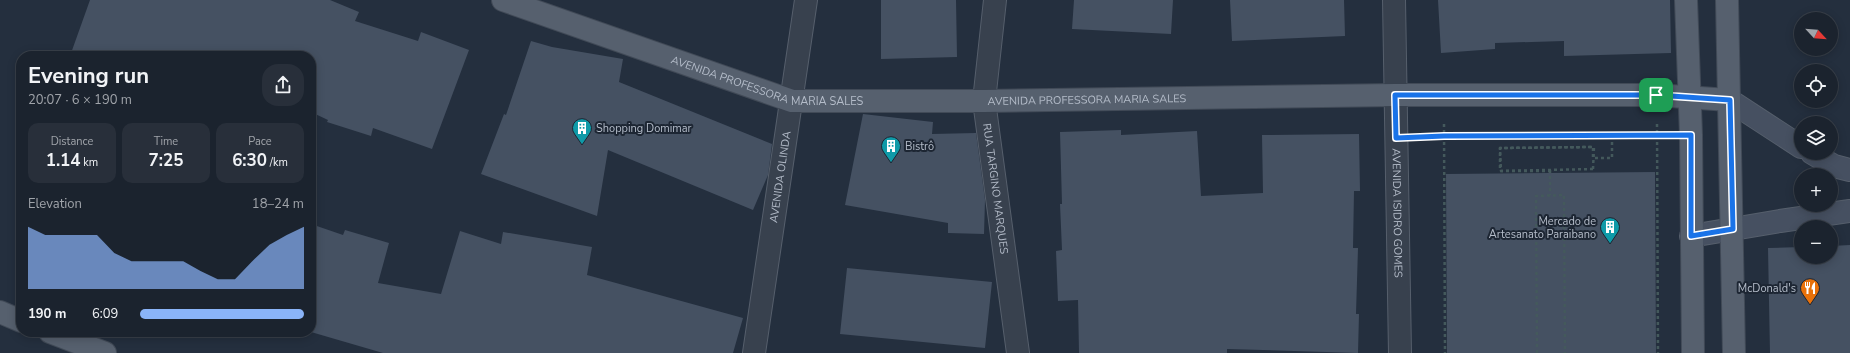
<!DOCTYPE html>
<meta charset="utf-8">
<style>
:root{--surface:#1b232e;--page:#282f3a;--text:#f1f3f6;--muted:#a0a4aa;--line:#39404a;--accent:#8ab4f8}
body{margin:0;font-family:"Nunito Sans",sans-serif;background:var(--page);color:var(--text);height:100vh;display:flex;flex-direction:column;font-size:15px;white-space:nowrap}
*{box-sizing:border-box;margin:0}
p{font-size:13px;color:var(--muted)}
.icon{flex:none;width:22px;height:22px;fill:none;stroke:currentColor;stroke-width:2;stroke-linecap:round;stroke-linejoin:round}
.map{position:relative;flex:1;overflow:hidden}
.drawer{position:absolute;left:16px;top:51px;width:300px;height:286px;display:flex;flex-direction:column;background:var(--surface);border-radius:16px;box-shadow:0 2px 10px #0003,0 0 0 1px var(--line)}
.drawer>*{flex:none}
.needle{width:26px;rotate:116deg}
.buttons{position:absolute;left:1794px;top:12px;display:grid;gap:8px}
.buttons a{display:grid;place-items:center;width:44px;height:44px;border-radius:50%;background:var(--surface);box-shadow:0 2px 10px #0003,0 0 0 1px var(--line);font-size:20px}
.pin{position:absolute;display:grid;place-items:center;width:34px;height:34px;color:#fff;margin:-17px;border-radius:8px;box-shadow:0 2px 6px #0006}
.round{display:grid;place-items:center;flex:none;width:42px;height:42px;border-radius:16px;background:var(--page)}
.headline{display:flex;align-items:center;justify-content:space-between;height:68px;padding:0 12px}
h1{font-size:22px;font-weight:700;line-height:30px}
.stats{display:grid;grid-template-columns:repeat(3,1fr);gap:6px;height:68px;padding:4px 12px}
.stats div{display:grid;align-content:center;border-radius:10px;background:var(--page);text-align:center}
.stats b{font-size:17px;font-weight:700}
.stats small{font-size:11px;font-weight:400}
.stats p{font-size:11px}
.chart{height:112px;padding:8px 12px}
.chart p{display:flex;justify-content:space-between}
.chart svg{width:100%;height:72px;margin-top:4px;fill:var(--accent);opacity:.7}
ul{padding:0 12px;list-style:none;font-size:13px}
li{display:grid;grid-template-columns:64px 48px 1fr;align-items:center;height:30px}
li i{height:10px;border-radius:5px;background:var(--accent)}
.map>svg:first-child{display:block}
.building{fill:#455162}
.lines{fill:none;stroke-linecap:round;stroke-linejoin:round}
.minor-casing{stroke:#565f6c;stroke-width:24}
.secondary-casing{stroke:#565f6c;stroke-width:24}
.primary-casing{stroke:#414a57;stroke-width:24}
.path{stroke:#44595c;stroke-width:2.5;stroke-dasharray:3 3;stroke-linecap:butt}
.minor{stroke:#38414e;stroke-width:22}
.secondary{stroke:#465061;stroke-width:22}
.primary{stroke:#56606e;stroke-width:22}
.path-bridge{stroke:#44595c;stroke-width:2.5;stroke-dasharray:3 3;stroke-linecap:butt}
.route-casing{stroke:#fff;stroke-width:8}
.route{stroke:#1a73e8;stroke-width:5}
.labels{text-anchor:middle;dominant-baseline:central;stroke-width:4;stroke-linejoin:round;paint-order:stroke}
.street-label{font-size:11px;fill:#b4bcc9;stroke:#1d2633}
.poi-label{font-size:11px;fill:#b4bcc9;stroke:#1d2633;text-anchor:start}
</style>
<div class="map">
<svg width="1850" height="353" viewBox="0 0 1850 353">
<rect width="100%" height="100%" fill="#242f3e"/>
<!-- building -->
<path class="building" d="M90 0H330L359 12 355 21 418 41 421 32 469 50 432 149 373 128 371 136 327 122 328 120 311 112V56H70Z
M881 0H956L957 57 881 59Z
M1074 0H1173L1171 34 1072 29Z
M1230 0H1344L1345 36 1232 41Z
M1438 0H1670L1671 53 1564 56V41L1495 43V49L1441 53Z
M531 41 552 47 623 59 619 82 772 144 768 175 753 210 608 150 597 216 481 174 504 114 506 115Z
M863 114 933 122 932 134 976 133 985 200 984 234 948 233V223L845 205Z
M1121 130V135L1197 131 1201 196 1263 193 1262 135 1359 134 1360 191H1354L1353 248H1358L1356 314H1359L1358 353 1227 349V353H1079L1078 300 1058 301 1056 251 1062 250 1060 204H1062L1060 132Z
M1655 172 1656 353H1447L1446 174Z
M311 224 343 235 345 230 389 243 378 283 441 294 460 231 501 244 503 232 592 247 587 275 743 318 733 353H383L311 332Z
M1850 245V353H1770L1768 248 1801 247V257H1831V246Z
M847 268 992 282 985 348 840 334Z"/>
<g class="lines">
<!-- minor casing -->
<g class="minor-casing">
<g id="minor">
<path id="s1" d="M995 0 984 101 1018 353"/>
<path id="s2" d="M1394 0 1400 353"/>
<path id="s3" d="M754 353 806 0"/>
</g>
</g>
<!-- secondary casing -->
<g class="secondary-casing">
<path id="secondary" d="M1729 100 1801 147
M1812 153 1834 166 1850 170
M1691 236 1780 221 1850 211"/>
</g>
<!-- primary casing -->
<g class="primary-casing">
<g id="primary">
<path id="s4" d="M503 0 792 101H984L1395 95H1656L1729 100"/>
<path d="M1686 0 1691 135 1693 353"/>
<path d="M1727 0 1734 353"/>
<path d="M0 312 21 321"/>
<path d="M50 332 105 353"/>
</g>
</g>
<!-- path -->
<path class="path" d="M1444 124 1445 353
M1657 124 1658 353
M1424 137 1662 134
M1593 169 1500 171V148L1593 147V158H1612V134
M1550 170V195
M1537 353 1536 196 1564 195 1565 353"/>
<!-- minor -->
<use href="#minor" class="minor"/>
<!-- secondary -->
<use href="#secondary" class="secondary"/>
<!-- primary -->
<use href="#primary" class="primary"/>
<!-- path-bridge -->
<path class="path-bridge" d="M1551 171H1501L1500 148 1594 147 1593 169"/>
</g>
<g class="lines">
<!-- route casing -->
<g class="route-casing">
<path id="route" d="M1395 95H1656L1730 100 1733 229 1691 236V135L1444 136 1396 138Z"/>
</g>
<!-- route -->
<use href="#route" class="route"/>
</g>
<!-- icons -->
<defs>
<g id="building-pin" transform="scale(1)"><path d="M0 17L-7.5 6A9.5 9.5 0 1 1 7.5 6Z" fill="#0f9aa8" stroke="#1d2633"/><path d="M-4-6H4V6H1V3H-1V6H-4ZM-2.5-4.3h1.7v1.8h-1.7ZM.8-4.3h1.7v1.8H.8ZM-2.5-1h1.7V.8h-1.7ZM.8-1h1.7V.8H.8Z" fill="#fff"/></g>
<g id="restaurant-pin" transform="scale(1)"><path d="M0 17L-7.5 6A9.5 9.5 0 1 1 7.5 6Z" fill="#e8710a" stroke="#1d2633"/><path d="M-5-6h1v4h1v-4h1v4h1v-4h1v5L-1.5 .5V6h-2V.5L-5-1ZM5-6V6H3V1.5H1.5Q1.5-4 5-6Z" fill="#fff"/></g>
</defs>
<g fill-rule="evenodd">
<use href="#building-pin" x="582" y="128"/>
<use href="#building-pin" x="891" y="146"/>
<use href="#building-pin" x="1610" y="227"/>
<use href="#restaurant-pin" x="1810" y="288"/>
</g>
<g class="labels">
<!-- street labels -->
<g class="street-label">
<text stroke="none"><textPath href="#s4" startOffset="278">AVENIDA PROFESSORA MARIA SALES</textPath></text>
<text stroke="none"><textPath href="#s4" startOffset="601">AVENIDA PROFESSORA MARIA SALES</textPath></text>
<text stroke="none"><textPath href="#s3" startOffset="178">AVENIDA OLINDA</textPath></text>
<text stroke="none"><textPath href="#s1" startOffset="190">RUA TARGINO MARQUES</textPath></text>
<text stroke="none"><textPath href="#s2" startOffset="213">AVENIDA ISIDRO GOMES</textPath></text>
</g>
<!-- poi labels -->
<g class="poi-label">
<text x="596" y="128">Shopping Domimar</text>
<text x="905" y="146">Bistrô</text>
<text x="1596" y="221" text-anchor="end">Mercado de<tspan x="1596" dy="13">Artesanato Paraibano</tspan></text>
<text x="1796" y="288" text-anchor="end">McDonald's</text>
</g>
</g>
</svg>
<div class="buttons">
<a><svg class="needle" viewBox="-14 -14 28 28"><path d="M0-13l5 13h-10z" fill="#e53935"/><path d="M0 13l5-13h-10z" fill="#a0a4aa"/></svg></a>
<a><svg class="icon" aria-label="locate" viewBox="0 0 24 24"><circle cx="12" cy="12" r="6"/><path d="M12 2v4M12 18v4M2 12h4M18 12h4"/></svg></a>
<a><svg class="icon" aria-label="layers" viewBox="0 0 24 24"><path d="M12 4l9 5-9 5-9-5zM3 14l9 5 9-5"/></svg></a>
<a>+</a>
<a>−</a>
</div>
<div class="pin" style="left:1656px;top:95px;background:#1e9e55"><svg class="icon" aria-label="arrive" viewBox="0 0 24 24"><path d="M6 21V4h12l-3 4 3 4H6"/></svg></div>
<section class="drawer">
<div class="headline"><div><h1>Evening run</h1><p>20:07 · 6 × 190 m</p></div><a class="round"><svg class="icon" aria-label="share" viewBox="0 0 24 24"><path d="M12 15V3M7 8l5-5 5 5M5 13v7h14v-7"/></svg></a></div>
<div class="stats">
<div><p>Distance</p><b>1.14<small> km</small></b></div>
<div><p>Time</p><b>7:25</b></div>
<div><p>Pace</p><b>6:30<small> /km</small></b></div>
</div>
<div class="chart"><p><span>Elevation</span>18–24 m</p>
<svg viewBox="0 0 160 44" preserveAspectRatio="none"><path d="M0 44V6L10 11L20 11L30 11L40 11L50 22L60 27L70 27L80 27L90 27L100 33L110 38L120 38L130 27L140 17L150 11L160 6V44z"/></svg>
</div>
<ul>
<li><b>190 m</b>6:09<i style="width:100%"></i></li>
</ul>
</section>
</div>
